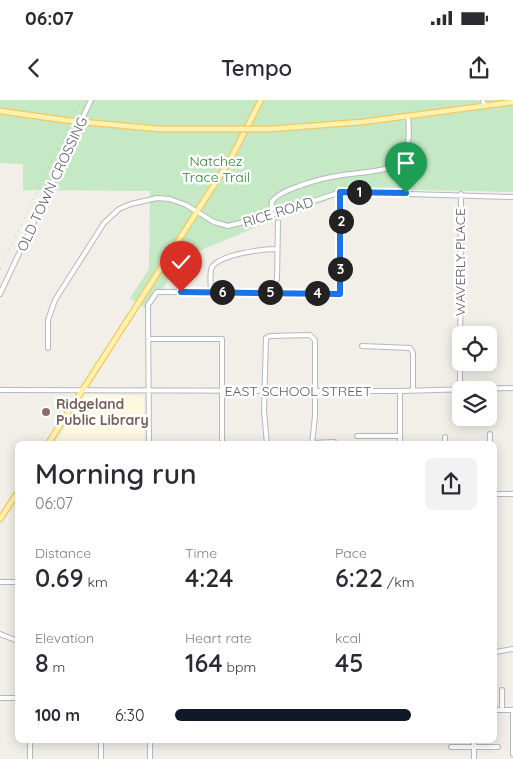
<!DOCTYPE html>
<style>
:root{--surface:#fff;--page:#f2f2f3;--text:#2b2b33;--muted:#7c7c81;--accent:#111827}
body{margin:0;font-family:Quicksand,sans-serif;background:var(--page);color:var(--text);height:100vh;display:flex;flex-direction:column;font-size:19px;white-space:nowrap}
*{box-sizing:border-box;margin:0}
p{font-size:16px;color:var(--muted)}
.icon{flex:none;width:28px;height:28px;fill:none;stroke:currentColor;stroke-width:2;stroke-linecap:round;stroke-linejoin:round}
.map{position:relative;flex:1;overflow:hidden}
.sheet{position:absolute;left:15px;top:341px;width:482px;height:302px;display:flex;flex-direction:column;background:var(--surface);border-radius:8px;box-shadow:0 2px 12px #0003}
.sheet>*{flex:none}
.controls{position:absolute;left:452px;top:226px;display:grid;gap:10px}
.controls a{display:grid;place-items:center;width:45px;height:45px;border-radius:8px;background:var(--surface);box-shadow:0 2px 12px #0003;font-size:25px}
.pin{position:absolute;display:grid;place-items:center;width:42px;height:42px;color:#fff;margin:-51px -21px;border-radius:50% 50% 50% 0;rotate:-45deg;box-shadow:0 0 5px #0007}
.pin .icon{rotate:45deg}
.km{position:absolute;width:25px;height:25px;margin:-12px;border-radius:50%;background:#222;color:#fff;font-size:14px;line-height:25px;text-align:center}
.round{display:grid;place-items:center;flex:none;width:52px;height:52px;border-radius:8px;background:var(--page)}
.summary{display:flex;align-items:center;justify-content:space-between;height:85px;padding:0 20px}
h1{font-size:28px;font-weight:600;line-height:38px}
.stats{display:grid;grid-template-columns:repeat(3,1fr);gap:8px;height:85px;padding:5px 20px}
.stats div{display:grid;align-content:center}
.stats b{font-size:25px;font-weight:600}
.stats small{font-size:14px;font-weight:400}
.stats p{font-size:14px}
ul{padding:0 20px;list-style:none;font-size:16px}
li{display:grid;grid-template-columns:80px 60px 1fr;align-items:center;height:38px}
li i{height:12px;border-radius:6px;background:var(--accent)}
.status{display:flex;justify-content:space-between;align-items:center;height:35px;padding:0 25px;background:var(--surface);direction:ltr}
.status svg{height:14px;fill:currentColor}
header{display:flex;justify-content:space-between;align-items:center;height:65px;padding:0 20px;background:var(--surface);font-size:22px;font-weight:600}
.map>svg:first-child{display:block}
.commercial{fill:#fef7e0}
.green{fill:#c5e8c5}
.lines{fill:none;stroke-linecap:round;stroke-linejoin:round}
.minor-casing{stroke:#b5b8bc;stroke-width:6}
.major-casing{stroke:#f2c960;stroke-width:7}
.minor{stroke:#fff;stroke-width:4}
.major{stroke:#fff2af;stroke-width:4.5}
.rail{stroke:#b6b7b8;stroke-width:1;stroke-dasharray:1 6;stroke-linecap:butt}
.major-bridge-casing{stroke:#f2c960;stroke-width:7;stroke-linecap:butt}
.major-bridge{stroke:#fff2af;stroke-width:4.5}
.route-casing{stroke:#fff;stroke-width:10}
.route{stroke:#1a73e8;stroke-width:6}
.education-dot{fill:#8d6e63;stroke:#fff;stroke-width:2}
.labels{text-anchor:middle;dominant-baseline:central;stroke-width:5;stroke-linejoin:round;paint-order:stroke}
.park-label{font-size:14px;fill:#348238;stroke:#fff}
.street-label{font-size:14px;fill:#5f6368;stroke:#fff}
.education-label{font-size:14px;font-weight:bold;fill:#785e54;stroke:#fff;text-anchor:start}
</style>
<div class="status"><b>06:07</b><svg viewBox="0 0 49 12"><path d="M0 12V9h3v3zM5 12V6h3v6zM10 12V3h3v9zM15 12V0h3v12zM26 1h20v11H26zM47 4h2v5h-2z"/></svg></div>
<header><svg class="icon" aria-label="back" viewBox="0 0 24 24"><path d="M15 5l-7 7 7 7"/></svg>Tempo<svg class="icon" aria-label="share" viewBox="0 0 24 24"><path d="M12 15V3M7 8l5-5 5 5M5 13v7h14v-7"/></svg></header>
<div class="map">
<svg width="513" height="659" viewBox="0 0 513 659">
<rect width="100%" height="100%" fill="#f1efe8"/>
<!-- commercial -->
<path class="commercial" d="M85 294 144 296V344H55Z"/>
<!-- green -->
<path class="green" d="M0 0H513V92L337 88 336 97 264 124 182 158 149 210 130 198 149 169 150 91 23 90V64L0 63Z"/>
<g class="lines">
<!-- minor casing -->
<g class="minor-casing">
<path id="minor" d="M483 0 484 5
M271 115 272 101C279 93 289 90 299 86 313 81 328 77 343 75 389 69 414 73 408 16
M211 192C211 185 209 173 212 167 221 154 263 149 277 149
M270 192 277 179 278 122
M0 194 91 0
M149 239H222V344
M362 246 410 248 413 253V290
M48 248V220L55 200 104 123 119 109 131 104 157 98 170 99 186 105 214 122 228 126 271 115 341 92 513 97
M460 289 461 94
M0 290 400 291 513 288
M357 336H400
M312 343 334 342
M149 344 148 205 157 192H181L340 193 341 92
M267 344 264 311 266 238 270 236 310 235 315 240V316L312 344
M400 344V291
M445 344V337
M490 344V334
M495 394H513
M0 482H18
M0 534 18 541
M495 552 513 549
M0 598H18
M495 610H513
M502 610V590
M30 641V659
M451 647H498
M513 654V610
M101 659V641
M150 659V641
M474 659V641"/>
</g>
<!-- major casing -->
<g class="major-casing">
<path id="major" d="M0 11 64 20
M94 23 160 29H231
M269 29 362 22 513 2
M48 344 230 60 261 0
M0 419 18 392"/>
</g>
<!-- minor -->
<use href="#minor" class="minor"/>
<!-- major -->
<use href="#major" class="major"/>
<!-- rail -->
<path class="rail" d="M0 169 81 0"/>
<!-- major-bridge casing -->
<g class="major-bridge-casing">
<path id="major-bridge" d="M64 20 94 23
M231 29H269"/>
</g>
<!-- major-bridge -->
<use href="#major-bridge" class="major-bridge"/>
</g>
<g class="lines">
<!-- route casing -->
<g class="route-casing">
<path id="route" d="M181 192 340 194V92L406 93"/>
</g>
<!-- route -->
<use href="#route" class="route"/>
</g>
<!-- markers -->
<circle class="education-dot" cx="46" cy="312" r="5"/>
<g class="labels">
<!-- park labels -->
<g class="park-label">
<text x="216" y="61">Natchez<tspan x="216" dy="16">Trace Trail</tspan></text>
</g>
<!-- street labels -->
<g class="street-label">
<text transform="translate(52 84) rotate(-65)">OLD TOWN CROSSING</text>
<text transform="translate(278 112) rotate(-17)">RICE ROAD</text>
<text transform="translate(460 162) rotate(-90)">WAVERLY PLACE</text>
<text x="298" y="291">EAST SCHOOL STREET</text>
</g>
<!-- education labels -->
<g class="education-label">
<text x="56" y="304">Ridgeland<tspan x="56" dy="16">Public Library</tspan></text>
</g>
</g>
</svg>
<div class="controls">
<a><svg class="icon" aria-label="locate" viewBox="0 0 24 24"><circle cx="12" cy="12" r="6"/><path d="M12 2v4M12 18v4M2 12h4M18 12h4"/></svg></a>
<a><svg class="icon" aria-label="layers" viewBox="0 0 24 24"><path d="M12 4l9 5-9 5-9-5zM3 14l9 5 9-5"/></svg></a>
</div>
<div class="pin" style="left:406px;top:93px;background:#1e9e55"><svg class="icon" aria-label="arrive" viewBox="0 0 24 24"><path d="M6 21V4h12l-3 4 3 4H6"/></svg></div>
<div class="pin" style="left:181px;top:192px;background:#d93025"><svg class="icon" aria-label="check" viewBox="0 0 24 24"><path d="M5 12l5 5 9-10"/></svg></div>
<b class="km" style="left:359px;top:92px">1</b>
<b class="km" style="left:341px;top:121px">2</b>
<b class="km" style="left:340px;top:169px">3</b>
<b class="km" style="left:317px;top:193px">4</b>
<b class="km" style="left:270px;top:192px">5</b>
<b class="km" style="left:222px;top:192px">6</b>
<section class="sheet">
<div class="summary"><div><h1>Morning run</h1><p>06:07</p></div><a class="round"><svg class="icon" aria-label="share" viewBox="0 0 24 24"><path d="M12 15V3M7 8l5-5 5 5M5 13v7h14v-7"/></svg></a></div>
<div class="stats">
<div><p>Distance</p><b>0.69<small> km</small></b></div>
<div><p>Time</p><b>4:24</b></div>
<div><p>Pace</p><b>6:22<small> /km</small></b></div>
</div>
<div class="stats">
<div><p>Elevation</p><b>8<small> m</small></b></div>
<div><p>Heart rate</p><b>164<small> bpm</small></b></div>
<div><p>kcal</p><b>45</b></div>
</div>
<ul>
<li><b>100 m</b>6:30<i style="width:78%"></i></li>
</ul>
</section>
</div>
